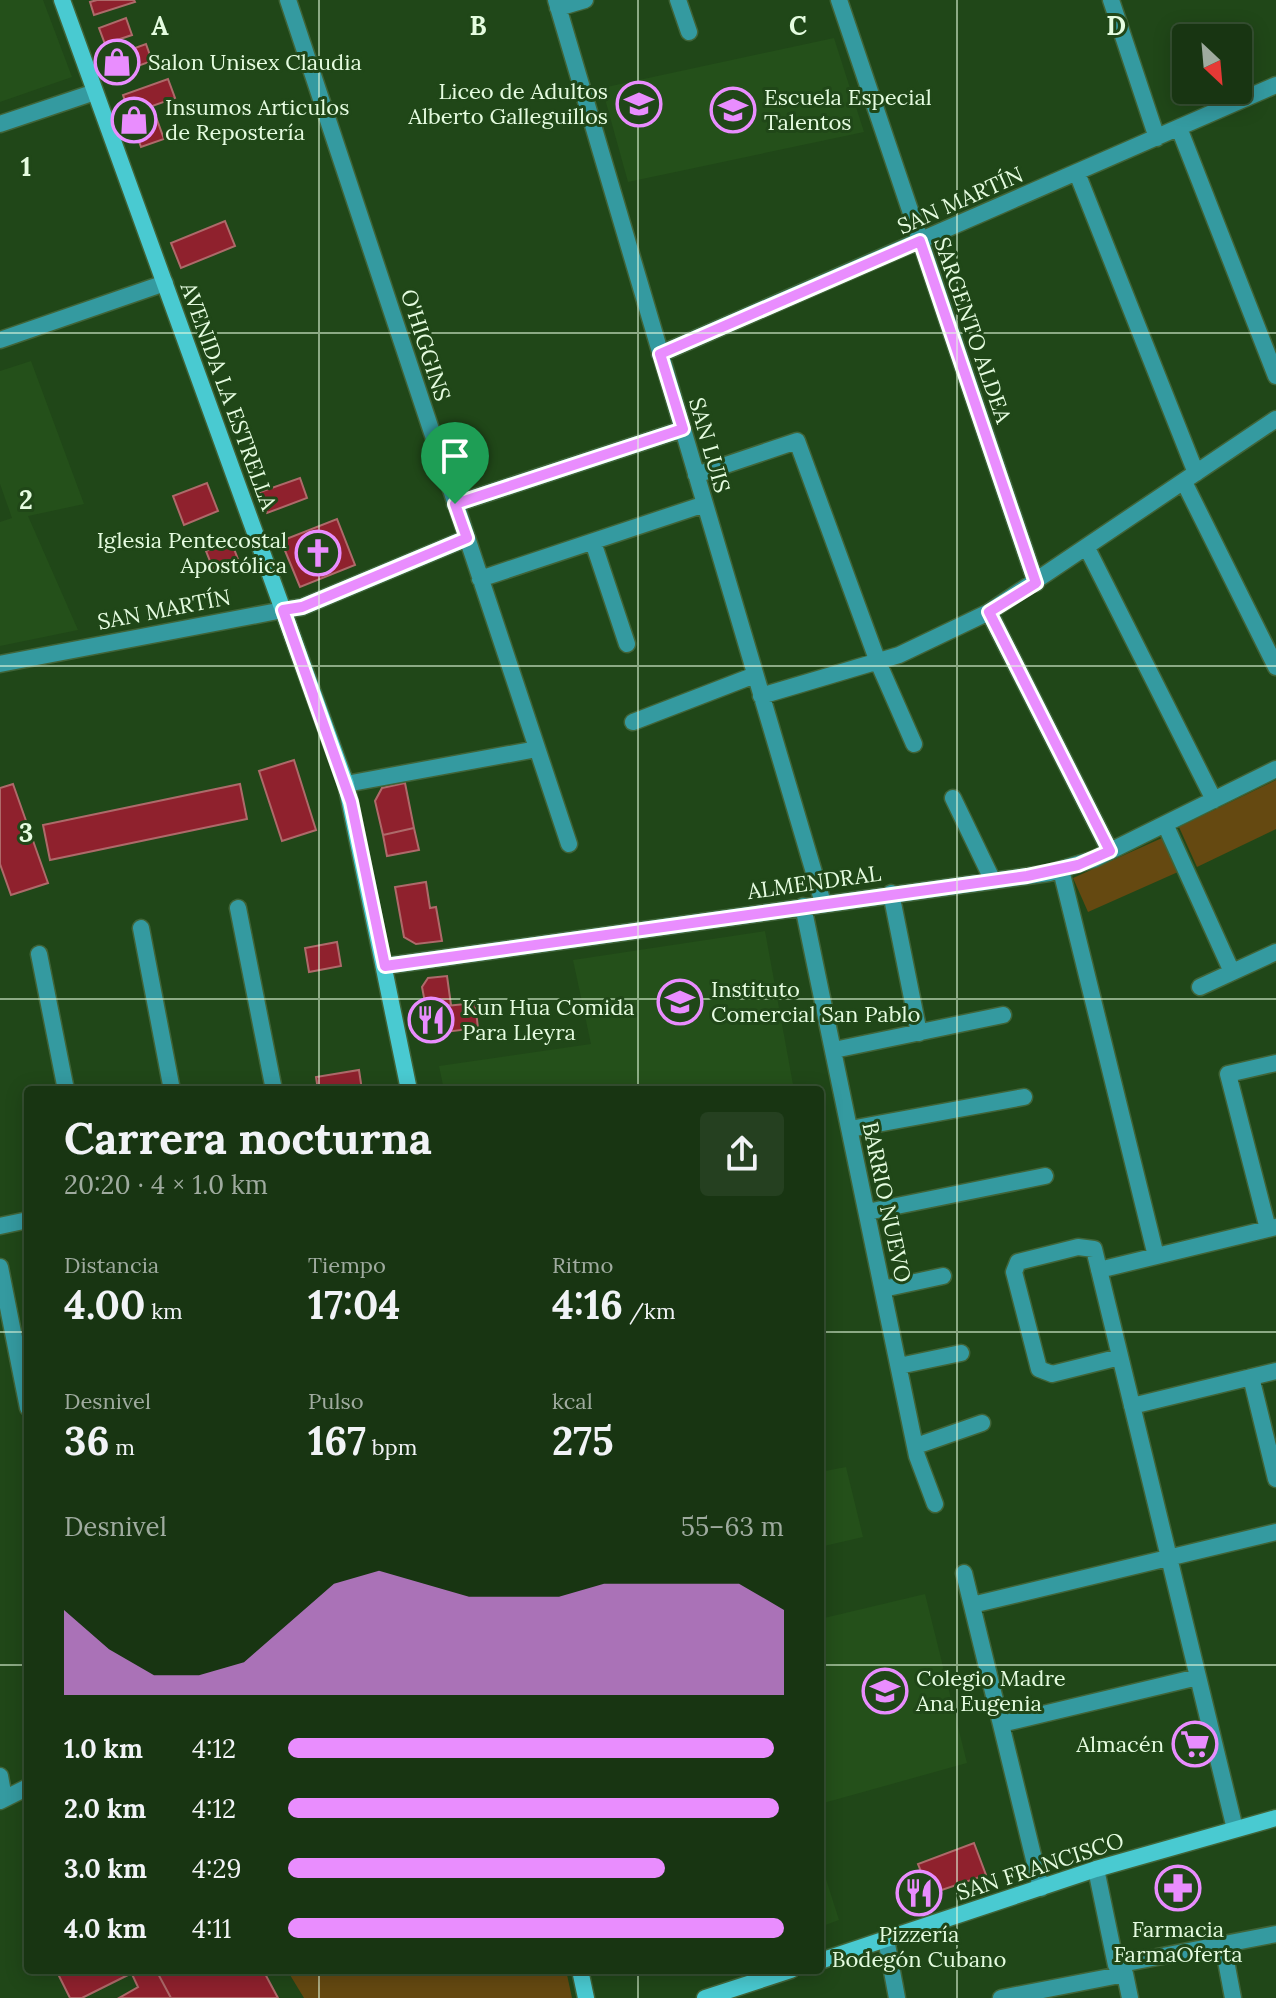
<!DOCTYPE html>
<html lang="es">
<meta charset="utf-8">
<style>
:root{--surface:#183512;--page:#254020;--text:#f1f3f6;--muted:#9fab9f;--line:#365032;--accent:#e98dfe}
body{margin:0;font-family:Lora,serif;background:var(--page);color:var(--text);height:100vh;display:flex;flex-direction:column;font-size:30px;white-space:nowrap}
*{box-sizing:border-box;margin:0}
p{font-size:26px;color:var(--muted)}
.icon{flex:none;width:44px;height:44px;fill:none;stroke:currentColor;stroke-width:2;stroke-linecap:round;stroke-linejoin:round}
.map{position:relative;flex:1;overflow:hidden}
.side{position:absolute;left:24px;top:1086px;width:800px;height:888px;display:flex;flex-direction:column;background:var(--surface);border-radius:8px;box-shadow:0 4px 20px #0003,0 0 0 2px var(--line)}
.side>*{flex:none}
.needle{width:52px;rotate:154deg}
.tools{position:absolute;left:1172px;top:24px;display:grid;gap:16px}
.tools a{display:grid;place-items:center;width:80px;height:80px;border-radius:8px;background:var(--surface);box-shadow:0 4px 20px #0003,0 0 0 2px var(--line);font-size:40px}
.pin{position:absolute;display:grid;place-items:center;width:68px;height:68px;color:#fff;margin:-82px -34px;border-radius:50% 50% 50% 0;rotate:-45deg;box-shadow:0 0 8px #0007}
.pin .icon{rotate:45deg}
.round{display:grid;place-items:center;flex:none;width:84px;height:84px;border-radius:8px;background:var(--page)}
.head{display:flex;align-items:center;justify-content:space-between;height:136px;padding:0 40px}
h1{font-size:44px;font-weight:700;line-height:60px}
.stats{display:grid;grid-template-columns:repeat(3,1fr);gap:12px;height:136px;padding:8px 40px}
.stats div{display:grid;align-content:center}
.stats b{font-size:40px;font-weight:700}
.stats small{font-size:22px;font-weight:400}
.stats p{font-size:22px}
.chart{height:224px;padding:16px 40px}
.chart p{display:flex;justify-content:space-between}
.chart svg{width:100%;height:144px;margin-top:8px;fill:var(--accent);opacity:.7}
ul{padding:0 40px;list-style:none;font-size:26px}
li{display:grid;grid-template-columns:128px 96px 1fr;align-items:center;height:60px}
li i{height:20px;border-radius:10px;background:var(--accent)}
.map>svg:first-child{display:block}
.built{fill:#24501a}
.green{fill:#654911}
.building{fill:#8f212d;stroke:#ae6a6a;stroke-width:2}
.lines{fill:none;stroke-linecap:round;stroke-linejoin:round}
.minor-casing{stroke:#406438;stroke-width:19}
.tertiary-casing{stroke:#406438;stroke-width:19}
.secondary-casing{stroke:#406438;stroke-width:19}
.minor{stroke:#349aa0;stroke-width:16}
.tertiary{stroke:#349aa0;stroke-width:16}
.secondary{stroke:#49cad1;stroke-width:16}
.route-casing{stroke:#fff;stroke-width:16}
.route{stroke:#e98dfe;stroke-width:10}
.grid{fill:none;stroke:#e5fce0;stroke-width:2;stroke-opacity:0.55}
.labels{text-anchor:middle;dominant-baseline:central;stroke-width:6;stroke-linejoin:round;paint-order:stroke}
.poi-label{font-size:22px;fill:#e5fce0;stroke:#204718;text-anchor:start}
.street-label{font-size:22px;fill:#e5fce0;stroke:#204718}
.grid-label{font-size:26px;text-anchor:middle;font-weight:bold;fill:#e5fce0;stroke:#204718;stroke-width:6;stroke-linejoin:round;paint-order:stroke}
</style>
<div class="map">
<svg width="1276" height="1998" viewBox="0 0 1276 1998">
<rect width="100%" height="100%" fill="#204718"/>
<!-- built -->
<path class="built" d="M0 0H43L72 77 0 102Z
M834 38 864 132 628 182 602 88Z
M31 361 84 504 28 516 78 630 0 646V522L12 518 0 484V371Z
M765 931 794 1090H444L439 1066 591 1044 573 960Z
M846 1467 863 1537 820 1547V1472Z
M925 1594 967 1763 820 1804V1619Z
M820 1860 839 1920 820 1927Z"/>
<!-- green -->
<path class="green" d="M1276 780V829L1197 867 1179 827Z
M1162 838 1178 872 1088 912 1073 878Z
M287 1970H566L572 1998H304Z"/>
<!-- building -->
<path class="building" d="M97 0H134L135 2 94 15 90 2Z
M126 18 132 35 105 44 99 28Z
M146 44 152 61 115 74 110 57Z
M168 79 175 98 152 106 164 139 141 147 123 95Z
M225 221 235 246 181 268 171 243Z
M300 478 307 498 267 513 260 492Z
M207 483 218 511 184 525 173 496Z
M337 519 355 565 300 587 281 541Z
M231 541 239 562 214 571 206 551Z
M294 760 316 830 282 841 259 771Z
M405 783 414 828 383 835 375 801 382 788Z
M13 784 48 883 11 895 0 864V788Z
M240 784 247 819 50 860 43 825Z
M414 828 419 850 387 856 383 835Z
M426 882 430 908 436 907 442 941 416 944 404 937 395 887Z
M337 942 341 966 309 972 305 948Z
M447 976 451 1005 426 1008 422 987 428 978Z
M475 1003 478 1028 429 1034 426 1008Z
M359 1070 362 1090H318L316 1077Z
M974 1843 986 1875 930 1894 918 1864Z
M56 1970H130L132 1973 82 1998H70Z
M130 1970H156L171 1998H119L138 1987Z
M156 1970H263L278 1998H171Z"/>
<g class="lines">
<!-- minor casing -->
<g class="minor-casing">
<path id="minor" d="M288 0 569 844
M556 0 823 903
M678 0 689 32
M839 0 1036 583
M1111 0 1157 138
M558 8 585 0
M0 124 95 92
M1179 128 1276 376
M1077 173 1196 473
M0 340 165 283
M660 354 1276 85
M696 475 797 441 878 662 914 744
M1184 482 1276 667
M455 504 683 429
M593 542 627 644
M1087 548 1214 800
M480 579 705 504
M283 610 302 607 467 538
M989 612 1110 851
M761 696 899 655 989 612 1276 419
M633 722 755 675
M346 784 537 749
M953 798 993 881
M1165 824 1232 972
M1061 870 1156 1256
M891 893 919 1033
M803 906 917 1456 935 1504
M238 908 274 1090
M141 928 172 1090
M39 954 66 1090
M385 966 1049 873 1094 859 1276 769
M1200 987 1276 952
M834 1050 1003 1015
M850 1129 1024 1097
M867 1212 1045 1176
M0 1226 28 1220
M1268 1229 1228 1074 1276 1063
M0 1267 28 1408
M1099 1270 1276 1227
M883 1289 943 1276
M1120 1357 1052 1374 1039 1369 1014 1272 1018 1262 1078 1247 1094 1249 1235 1829
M899 1366 961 1353
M1251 1377 1276 1479
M1132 1406 1276 1371
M916 1446 982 1423
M964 1573 1041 1888
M972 1605 1276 1532
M1001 1724 1198 1677
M0 1776 4 1798
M0 1801 28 1787
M1096 1869 1116 1965 1125 1974 1130 1998
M886 1939 897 1998
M1223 1945 1233 1998
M1116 1965 1276 1934
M1001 1998 1125 1974"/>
</g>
<!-- tertiary casing -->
<g class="tertiary-casing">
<path id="tertiary" d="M0 664 283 610"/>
</g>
<!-- secondary casing -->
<g class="secondary-casing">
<path id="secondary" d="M62 0 346 784 409 1090
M820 1961 1096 1869 1276 1818
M580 1970 586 1998
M705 1998 791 1970"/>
</g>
<!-- minor -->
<use href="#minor" class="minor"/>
<!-- tertiary -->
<use href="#tertiary" class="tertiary"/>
<!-- secondary -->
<use href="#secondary" class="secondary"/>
</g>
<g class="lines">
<!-- route casing -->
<g class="route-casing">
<path id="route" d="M920 241 1036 583 989 612 1110 851 1078 865 1027 876 385 966 351 802 283 610 302 607 467 538 455 504 683 429 660 354Z"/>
</g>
<!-- route -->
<use href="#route" class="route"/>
</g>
<!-- grid -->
<path class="grid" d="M319 0V1090M638 0V1090M957 0V1998M0 333H1276M0 666H1276M0 999H1276M0 1332H28M820 1332H1276M0 1665H28M820 1665H1276M319 1970V1998M638 1970V1998"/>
<!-- icons -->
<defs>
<g id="shop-ring" transform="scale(2.3)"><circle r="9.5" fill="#204718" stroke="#e98dfe" stroke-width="1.5"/><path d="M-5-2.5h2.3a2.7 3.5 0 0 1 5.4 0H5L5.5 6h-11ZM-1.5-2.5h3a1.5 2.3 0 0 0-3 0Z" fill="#e98dfe"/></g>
<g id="school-ring" transform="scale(2.3)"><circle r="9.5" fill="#204718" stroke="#e98dfe" stroke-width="1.5"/><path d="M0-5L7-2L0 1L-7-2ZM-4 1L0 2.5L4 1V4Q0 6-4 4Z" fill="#e98dfe"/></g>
<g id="church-ring" transform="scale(2.3)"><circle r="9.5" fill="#204718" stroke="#e98dfe" stroke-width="1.5"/><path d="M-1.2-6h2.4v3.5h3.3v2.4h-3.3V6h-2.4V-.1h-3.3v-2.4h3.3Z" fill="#e98dfe"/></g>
<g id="restaurant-ring" transform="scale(2.3)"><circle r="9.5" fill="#204718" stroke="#e98dfe" stroke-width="1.5"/><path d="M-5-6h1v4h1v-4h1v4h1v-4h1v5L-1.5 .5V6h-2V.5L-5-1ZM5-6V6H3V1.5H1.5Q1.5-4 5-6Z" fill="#e98dfe"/></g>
<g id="supermarket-ring" transform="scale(2.3)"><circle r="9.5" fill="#204718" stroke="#e98dfe" stroke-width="1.5"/><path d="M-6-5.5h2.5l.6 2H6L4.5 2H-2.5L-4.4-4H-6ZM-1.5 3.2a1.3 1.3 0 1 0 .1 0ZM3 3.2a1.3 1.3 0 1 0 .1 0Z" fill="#e98dfe"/></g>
<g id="pharmacy-ring" transform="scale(2.3)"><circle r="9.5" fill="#204718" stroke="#e98dfe" stroke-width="1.5"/><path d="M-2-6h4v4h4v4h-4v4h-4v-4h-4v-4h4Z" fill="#e98dfe"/></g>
</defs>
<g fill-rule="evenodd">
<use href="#shop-ring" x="117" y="62"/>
<use href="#school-ring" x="639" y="104"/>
<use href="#school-ring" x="733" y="110"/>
<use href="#shop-ring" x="134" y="120"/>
<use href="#church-ring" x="318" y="553"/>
<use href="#school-ring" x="680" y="1002"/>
<use href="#restaurant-ring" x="431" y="1020"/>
<use href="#school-ring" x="885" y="1691"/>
<use href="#supermarket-ring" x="1195" y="1744"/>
<use href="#pharmacy-ring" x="1178" y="1888"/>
<use href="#restaurant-ring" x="919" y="1893"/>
</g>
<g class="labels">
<!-- poi labels -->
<g class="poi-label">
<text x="148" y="62">Salon Unisex Claudia</text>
<text x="608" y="91" text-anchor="end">Liceo de Adultos<tspan x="608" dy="25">Alberto Galleguillos</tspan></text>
<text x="764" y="97">Escuela Especial<tspan x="764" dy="25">Talentos</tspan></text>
<text x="165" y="107">Insumos Articulos<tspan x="165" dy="25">de Repostería</tspan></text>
<text x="287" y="540" text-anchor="end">Iglesia Pentecostal<tspan x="287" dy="25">Apostólica</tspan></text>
<text x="711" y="989">Instituto<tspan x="711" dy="25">Comercial San Pablo</tspan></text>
<text x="462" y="1007">Kun Hua Comida<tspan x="462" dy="25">Para Lleyra</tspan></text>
<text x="916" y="1678">Colegio Madre<tspan x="916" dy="25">Ana Eugenia</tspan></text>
<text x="1164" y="1744" text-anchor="end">Almacén</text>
<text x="1178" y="1929" text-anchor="middle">Farmacia<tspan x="1178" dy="25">FarmaOferta</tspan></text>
<text x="919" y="1934" text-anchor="middle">Pizzería<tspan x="919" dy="25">Bodegón Cubano</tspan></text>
</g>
<!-- street labels -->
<g class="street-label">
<text transform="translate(960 200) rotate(-24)">SAN MARTÍN</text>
<text transform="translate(973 330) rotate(71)">SARGENTO ALDEA</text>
<text transform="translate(426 345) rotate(72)">O'HIGGINS</text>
<text transform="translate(229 396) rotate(70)">AVENIDA LA ESTRELLA</text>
<text transform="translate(710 445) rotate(74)">SAN LUIS</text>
<text transform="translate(164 609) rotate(-11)">SAN MARTÍN</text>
<text transform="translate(814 882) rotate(-8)">ALMENDRAL</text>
<text transform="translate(887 1202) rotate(78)">BARRIO NUEVO</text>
<text transform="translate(1040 1866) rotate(-18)">SAN FRANCISCO</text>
</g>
</g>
<g class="grid-label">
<text x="160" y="35">A</text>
<text x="478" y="35">B</text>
<text x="798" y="35">C</text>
<text x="1116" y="35">D</text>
<text x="26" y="176">1</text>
<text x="26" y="509">2</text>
<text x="26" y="842">3</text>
</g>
</svg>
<div class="tools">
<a><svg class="needle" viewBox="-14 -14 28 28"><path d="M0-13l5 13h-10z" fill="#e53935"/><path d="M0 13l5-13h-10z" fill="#9fab9f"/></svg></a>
</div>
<div class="pin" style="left:455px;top:504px;background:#1e9e55"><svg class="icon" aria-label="arrive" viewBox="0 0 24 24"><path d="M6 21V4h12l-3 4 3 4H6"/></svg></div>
<section class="side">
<div class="head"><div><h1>Carrera nocturna</h1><p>20:20 · 4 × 1.0 km</p></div><a class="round"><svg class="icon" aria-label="share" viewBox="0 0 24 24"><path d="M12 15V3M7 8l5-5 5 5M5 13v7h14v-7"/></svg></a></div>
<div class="stats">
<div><p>Distancia</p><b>4.00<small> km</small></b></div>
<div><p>Tiempo</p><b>17:04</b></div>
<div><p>Ritmo</p><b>4:16<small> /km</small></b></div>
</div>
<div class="stats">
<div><p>Desnivel</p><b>36<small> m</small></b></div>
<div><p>Pulso</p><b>167<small> bpm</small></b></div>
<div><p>kcal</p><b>275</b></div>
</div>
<div class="chart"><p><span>Desnivel</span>55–63 m</p>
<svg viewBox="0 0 160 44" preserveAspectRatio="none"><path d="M0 44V18L10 30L20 38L30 38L40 34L50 22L60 10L70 6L80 10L90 14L100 14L110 14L120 10L130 10L140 10L150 10L160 18V44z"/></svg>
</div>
<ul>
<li><b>1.0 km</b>4:12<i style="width:98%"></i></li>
<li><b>2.0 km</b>4:12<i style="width:99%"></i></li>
<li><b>3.0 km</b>4:29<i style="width:76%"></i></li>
<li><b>4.0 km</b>4:11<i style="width:100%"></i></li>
</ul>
</section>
</div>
